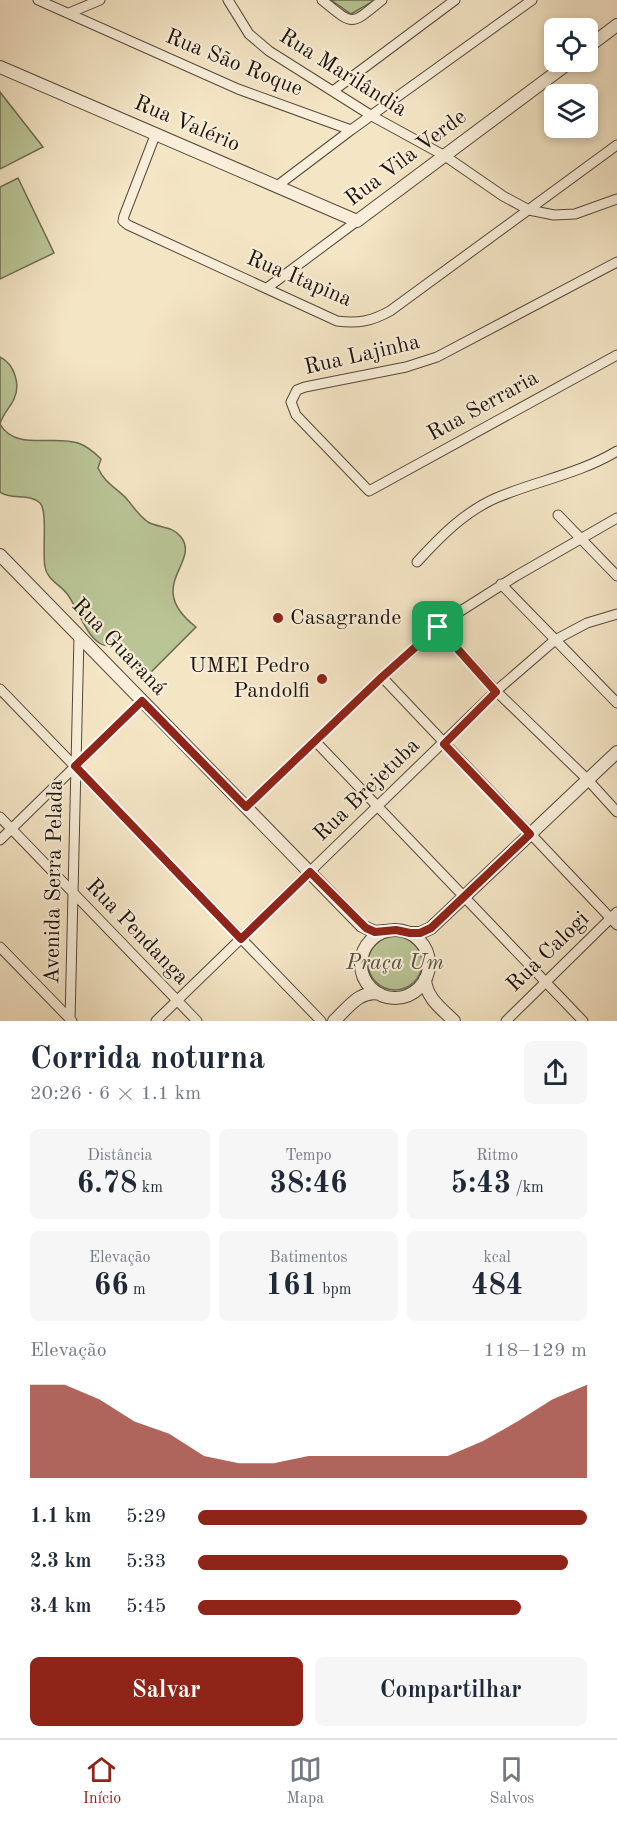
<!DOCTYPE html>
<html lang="pt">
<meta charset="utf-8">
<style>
:root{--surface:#fff;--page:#f6f6f7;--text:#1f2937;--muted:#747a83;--line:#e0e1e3;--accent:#8f2418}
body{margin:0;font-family:"Old Standard TT",serif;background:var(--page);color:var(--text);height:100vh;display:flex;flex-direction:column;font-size:22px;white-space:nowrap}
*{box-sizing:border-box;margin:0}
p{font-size:20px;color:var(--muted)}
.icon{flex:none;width:33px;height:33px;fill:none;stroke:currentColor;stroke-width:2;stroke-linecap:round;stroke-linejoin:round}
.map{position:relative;height:1021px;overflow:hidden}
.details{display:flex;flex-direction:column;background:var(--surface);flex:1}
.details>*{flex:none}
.fabs{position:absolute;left:544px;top:18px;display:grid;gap:12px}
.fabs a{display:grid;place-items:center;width:54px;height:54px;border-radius:9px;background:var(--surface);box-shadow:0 3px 9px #0003;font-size:30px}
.pin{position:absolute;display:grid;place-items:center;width:51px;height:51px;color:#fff;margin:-26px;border-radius:12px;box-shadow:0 3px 9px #0006}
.round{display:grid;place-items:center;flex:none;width:63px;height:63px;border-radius:9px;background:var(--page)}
.overview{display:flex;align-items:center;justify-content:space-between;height:102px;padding:0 30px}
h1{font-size:33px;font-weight:600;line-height:45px}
.figures{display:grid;grid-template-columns:repeat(3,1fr);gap:9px;height:102px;padding:6px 30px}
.figures div{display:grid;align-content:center;border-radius:9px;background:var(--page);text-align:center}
.figures b{font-size:30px;font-weight:600}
.figures small{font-size:16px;font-weight:400}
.figures p{font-size:16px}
.chart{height:168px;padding:12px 30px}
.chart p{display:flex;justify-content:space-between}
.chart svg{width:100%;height:108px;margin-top:6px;fill:var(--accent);opacity:.7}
.button{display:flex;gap:12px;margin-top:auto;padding:12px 30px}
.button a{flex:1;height:69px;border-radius:9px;background:var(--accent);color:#fff;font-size:24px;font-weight:600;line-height:69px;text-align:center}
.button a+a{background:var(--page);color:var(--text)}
ul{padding:0 30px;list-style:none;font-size:20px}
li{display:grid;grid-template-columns:96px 72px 1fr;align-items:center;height:45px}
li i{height:15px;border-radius:8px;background:var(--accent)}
.dock{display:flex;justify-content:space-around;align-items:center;height:84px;border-top:2px solid var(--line);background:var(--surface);font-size:16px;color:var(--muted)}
.dock a{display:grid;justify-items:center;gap:3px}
.dock .on{color:var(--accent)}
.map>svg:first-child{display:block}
.green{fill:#bac596;stroke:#6c6c51;stroke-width:1.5}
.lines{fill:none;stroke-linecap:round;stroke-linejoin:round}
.minor-casing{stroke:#54483a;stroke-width:11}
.tertiary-casing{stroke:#54483a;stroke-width:14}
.minor{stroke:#f8eed9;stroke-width:9}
.tertiary{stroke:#f8eed9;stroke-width:12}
.route-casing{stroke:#fff;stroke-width:12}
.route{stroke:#8f2418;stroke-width:8}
.poi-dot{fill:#8f2418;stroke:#f8eed9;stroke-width:2}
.labels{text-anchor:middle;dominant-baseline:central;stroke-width:4.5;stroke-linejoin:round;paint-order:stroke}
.street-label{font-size:22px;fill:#1e140c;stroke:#f8eed9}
.poi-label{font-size:22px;fill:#1e140c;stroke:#f8eed9;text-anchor:start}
.park-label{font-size:22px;font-style:italic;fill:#55523c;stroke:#f8eed9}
</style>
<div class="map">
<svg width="617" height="1021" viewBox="0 0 617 1021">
<rect width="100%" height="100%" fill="#f4e5c5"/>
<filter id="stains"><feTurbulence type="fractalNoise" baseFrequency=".00333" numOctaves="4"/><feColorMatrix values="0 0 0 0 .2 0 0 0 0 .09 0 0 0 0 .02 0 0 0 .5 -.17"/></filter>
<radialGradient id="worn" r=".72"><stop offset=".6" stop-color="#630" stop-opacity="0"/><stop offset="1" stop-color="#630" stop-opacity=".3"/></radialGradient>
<!-- green -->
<path class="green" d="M331 0H375L351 14Z
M0 92 43 147 0 169Z
M18 178 54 253 0 279V187Z
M0 357C14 364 21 384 14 399 10 408 3 413 0 424 15 451 53 435 78 443 87 446 94 452 101 459L98 468C104 482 116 488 126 498 133 506 139 516 148 522 158 528 173 526 181 537 201 563 143 586 196 627L149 674 131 665 123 650 115 644C108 646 104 647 98 642 86 634 77 608 68 595 61 585 47 580 45 567 42 553 48 511 40 503 30 493 11 500 0 492Z
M368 963a27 27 0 1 1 54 0a27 27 0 1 1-54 0Z"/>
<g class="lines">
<!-- minor casing -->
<g class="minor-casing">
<path id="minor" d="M38 0 238 89 351 130
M228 0 249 34 269 51 372 116 445 156 503 196 529 210 554 215 575 214 617 199
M322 0C354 26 350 26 382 0
M69 13 100 0
M333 91 455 0
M156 133 124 216 123 221 128 225 337 321C358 324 372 321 390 311L617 145
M277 186 351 130 532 0
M617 262 437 357 406 367 305 387 297 390 291 402 296 415 369 491 617 355
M267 288 357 221
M558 515 617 576
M417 562C440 537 464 512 496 498 536 481 579 474 617 451
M501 584 617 703
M438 627 496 691 588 780 617 812
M382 677 617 925
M0 689 321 1021
M315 741 583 1021
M246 807 382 677 448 619 516 576 617 518
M0 817 197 1021
M0 840 142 701
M0 947 72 1021
M70 1021 79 636
M156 1021 496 691 555 640 587 623 617 614
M506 1021 617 912"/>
</g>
<!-- tertiary casing -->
<g class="tertiary-casing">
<path id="tertiary" d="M588 47 617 25
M0 67 357 221 570 62
M0 555 362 926 375 932 384 931
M361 964a34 34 0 1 1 68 0a34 34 0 1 1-68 0Z
M410 933H420L431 928 617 752
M425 979C426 998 442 1009 454 1021
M334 1021C347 1009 360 989 380 994"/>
</g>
<!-- minor -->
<use href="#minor" class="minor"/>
<!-- tertiary -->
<use href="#tertiary" class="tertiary"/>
</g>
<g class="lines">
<!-- route casing -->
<g class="route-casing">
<path id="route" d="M438 627 496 692 444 744 530 834 431 928 420 933H410L396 930 375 932 366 928 310 872 241 939 75 766 142 701 246 807 382 677Z"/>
</g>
<!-- route -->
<use href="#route" class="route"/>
</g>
<!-- markers -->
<g class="poi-dot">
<circle cx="278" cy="618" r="6"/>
<circle cx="322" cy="679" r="6"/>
</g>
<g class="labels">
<!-- street labels -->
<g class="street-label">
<text transform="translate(234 63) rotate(22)">Rua São Roque</text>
<text transform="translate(343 73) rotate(32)">Rua Marilândia</text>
<text transform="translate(187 124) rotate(23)">Rua Valério</text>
<text transform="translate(406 158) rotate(-37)">Rua Vila Verde</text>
<text transform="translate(299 279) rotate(23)">Rua Itapina</text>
<text transform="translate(362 355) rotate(-13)">Rua Lajinha</text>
<text transform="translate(483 406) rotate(-29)">Rua Serraria</text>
<text transform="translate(119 647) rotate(46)">Rua Guaraná</text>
<text transform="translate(367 790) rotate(-44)">Rua Brejetuba</text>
<text transform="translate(54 882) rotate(-89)">Avenida Serra Pelada</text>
<text transform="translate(137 932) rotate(46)">Rua Pendanga</text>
<text transform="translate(548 952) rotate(-44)">Rua Calogi</text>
</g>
<!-- poi labels -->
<g class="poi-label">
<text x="290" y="618">Casagrande</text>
<text x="310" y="666" text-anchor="end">UMEI Pedro<tspan x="310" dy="25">Pandolfi</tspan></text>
</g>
<!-- park labels -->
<g class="park-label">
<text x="395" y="963">Praça Um</text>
</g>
</g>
<rect width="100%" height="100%" filter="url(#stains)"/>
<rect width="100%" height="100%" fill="url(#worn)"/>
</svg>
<div class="fabs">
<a><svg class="icon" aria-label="locate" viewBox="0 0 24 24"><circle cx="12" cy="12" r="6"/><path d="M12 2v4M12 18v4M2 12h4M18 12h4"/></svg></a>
<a><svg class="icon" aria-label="layers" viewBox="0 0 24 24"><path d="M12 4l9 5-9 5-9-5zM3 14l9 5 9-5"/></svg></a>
</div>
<div class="pin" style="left:438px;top:627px;background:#1e9e55"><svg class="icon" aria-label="arrive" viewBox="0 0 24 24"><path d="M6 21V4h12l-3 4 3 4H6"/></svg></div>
</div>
<section class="details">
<div class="overview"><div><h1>Corrida noturna</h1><p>20:26 · 6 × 1.1 km</p></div><a class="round"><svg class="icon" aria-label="share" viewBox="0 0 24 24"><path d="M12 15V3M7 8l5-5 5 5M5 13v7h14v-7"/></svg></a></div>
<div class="figures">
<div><p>Distância</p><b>6.78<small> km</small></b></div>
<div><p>Tempo</p><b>38:46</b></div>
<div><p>Ritmo</p><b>5:43<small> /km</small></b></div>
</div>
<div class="figures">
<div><p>Elevação</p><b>66<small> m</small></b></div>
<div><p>Batimentos</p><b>161<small> bpm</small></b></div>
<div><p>kcal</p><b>484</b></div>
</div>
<div class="chart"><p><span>Elevação</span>118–129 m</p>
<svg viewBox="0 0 160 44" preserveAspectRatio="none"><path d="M0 44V6L10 6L20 12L30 21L40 26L50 35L60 38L70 38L80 35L90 35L100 35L110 35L120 35L130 29L140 21L150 12L160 6V44z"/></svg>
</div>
<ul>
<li><b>1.1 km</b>5:29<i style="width:100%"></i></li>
<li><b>2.3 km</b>5:33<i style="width:95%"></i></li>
<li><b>3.4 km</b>5:45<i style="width:83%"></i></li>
</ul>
<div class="button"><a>Salvar</a><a>Compartilhar</a></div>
</section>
<nav class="dock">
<a class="on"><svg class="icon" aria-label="home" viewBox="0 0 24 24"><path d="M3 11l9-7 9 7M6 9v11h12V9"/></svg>Início</a>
<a><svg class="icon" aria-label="map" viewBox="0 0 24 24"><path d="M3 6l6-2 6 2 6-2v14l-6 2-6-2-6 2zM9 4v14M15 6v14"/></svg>Mapa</a>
<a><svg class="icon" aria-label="saved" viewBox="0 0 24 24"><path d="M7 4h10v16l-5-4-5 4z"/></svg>Salvos</a>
</nav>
